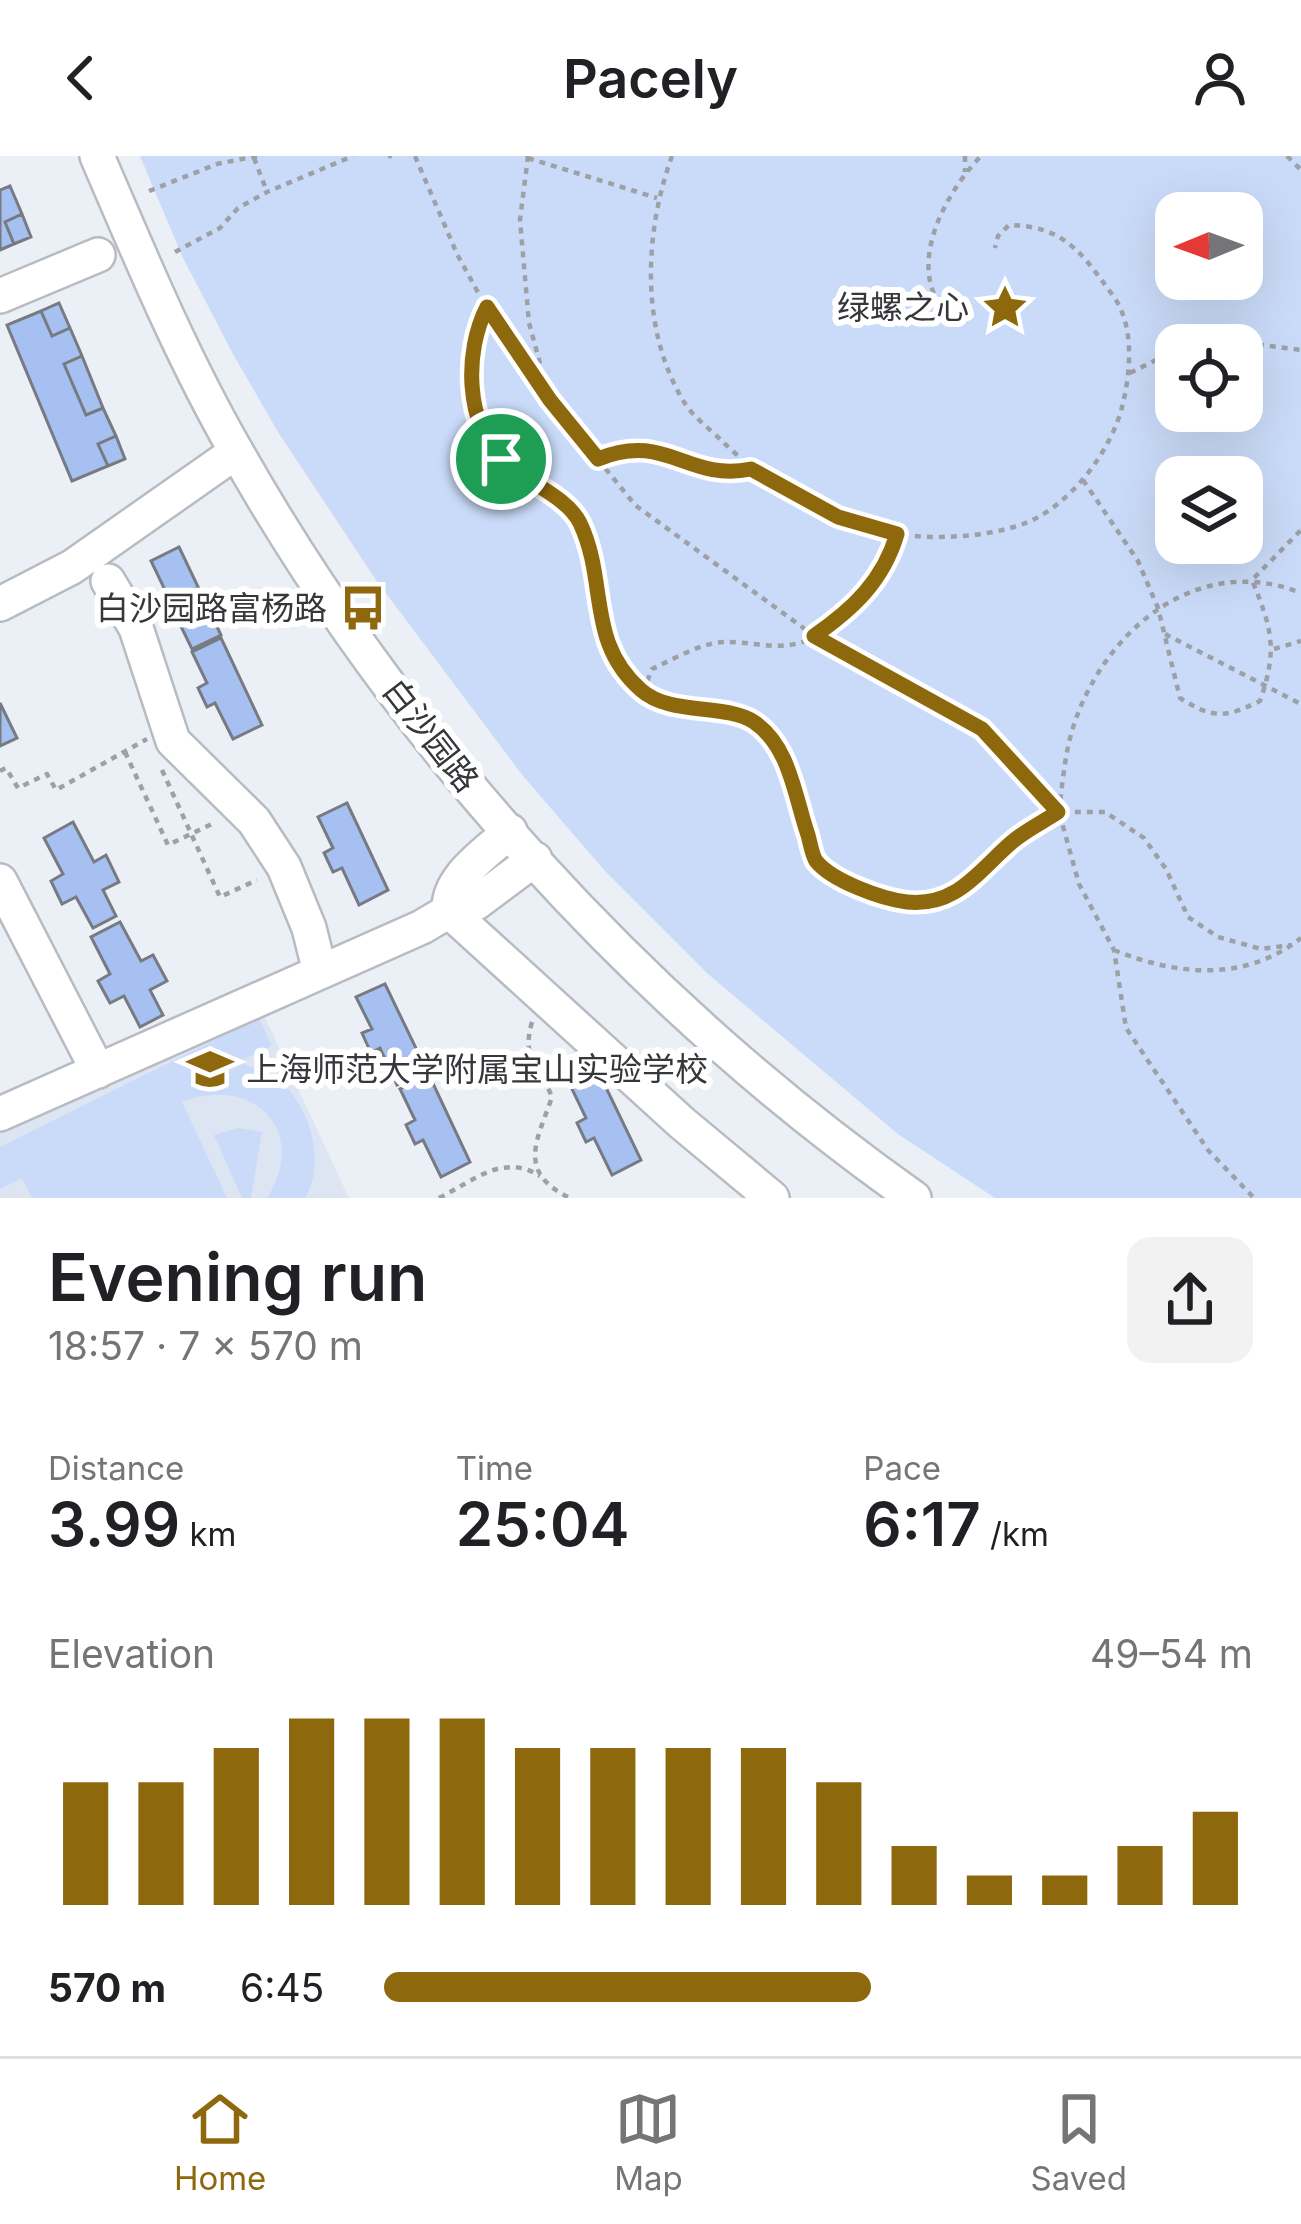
<!DOCTYPE html>
<meta charset="utf-8">
<style>
:root{--surface:#fff;--page:#f2f2f2;--text:#202124;--muted:#757577;--line:#e0e0e0;--accent:#8e680c}
body{margin:0;font-family:Inter,"Noto Sans SC",sans-serif;background:var(--page);color:var(--text);height:100vh;display:flex;flex-direction:column;font-size:45px;white-space:nowrap}
*{box-sizing:border-box;margin:0}
p{font-size:39px;color:var(--muted)}
.icon{flex:none;width:66px;height:66px;fill:none;stroke:currentColor;stroke-width:2;stroke-linecap:round;stroke-linejoin:round}
.map{position:relative;height:1042px;overflow:hidden}
.panel{display:flex;flex-direction:column;background:var(--surface);flex:1}
.panel>*{flex:none}
.needle{width:78px;rotate:269deg}
.buttons{position:absolute;left:1155px;top:36px;display:grid;gap:24px}
.buttons a{display:grid;place-items:center;width:108px;height:108px;border-radius:24px;background:var(--surface);box-shadow:0 12px 48px #0002;font-size:60px}
.pin{position:absolute;display:grid;place-items:center;width:102px;height:102px;color:#fff;margin:-51px;border:6px solid #fff;border-radius:50%;box-shadow:0 3px 12px #0007}
.round{display:grid;place-items:center;flex:none;width:126px;height:126px;border-radius:24px;background:var(--page)}
.head{display:flex;align-items:center;justify-content:space-between;height:204px;padding:0 48px}
h1{font-size:66px;font-weight:600;line-height:90px}
.stats{display:grid;grid-template-columns:repeat(3,1fr);gap:18px;height:204px;padding:12px 48px}
.stats div{display:grid;align-content:center}
.stats b{font-size:60px;font-weight:600}
.stats small{font-size:33px;font-weight:400}
.stats p{font-size:33px}
.chart{height:336px;padding:24px 48px}
.chart p{display:flex;justify-content:space-between}
.chart svg{width:100%;height:216px;margin-top:12px;stroke:var(--accent);stroke-width:6}
ul{padding:0 48px;list-style:none;font-size:39px}
li{display:grid;grid-template-columns:192px 144px 1fr;align-items:center;height:90px}
li i{height:30px;border-radius:15px;background:var(--accent)}
header{display:flex;justify-content:space-between;align-items:center;height:156px;padding:0 48px;background:var(--surface);font-size:54px;font-weight:600}
.dock{display:flex;justify-content:space-around;align-items:center;height:168px;border-top:3px solid var(--line);background:var(--surface);font-size:33px;color:var(--muted)}
.dock a{display:grid;justify-items:center;gap:6px}
.dock .selected{color:var(--accent)}
.map>svg:first-child{display:block}
.built{fill:#dde4f2}
.green{fill:#cadbf9;fill-rule:evenodd}
.building{fill:#a5c0f1;stroke:#777b81;stroke-width:3}
.lines{fill:none;stroke-linecap:round;stroke-linejoin:round}
.minor-casing{stroke:#b8bbc2;stroke-width:38}
.path{stroke:#9da0a5;stroke-width:4.5;stroke-dasharray:6 6;stroke-linecap:butt}
.minor{stroke:#fff;stroke-width:33}
.route-casing{stroke:#fff;stroke-width:24}
.route{stroke:#8e680c;stroke-width:15}
.labels{text-anchor:middle;dominant-baseline:central;stroke-width:12;stroke-linejoin:round;paint-order:stroke}
.poi-label{font-size:33px;fill:#35373a;stroke:#fff;text-anchor:end}
.street-label{font-size:33px;fill:#35373a;stroke:#fff}
</style>
<header><svg class="icon" aria-label="back" viewBox="0 0 24 24"><path d="M15 5l-7 7 7 7"/></svg>Pacely<svg class="icon" aria-label="person" viewBox="0 0 24 24"><circle cx="12" cy="8" r="4"/><path d="M4 21q1-7 8-7t8 7"/></svg></header>
<div class="map">
<svg width="1301" height="1042" viewBox="0 0 1301 1042">
<rect width="100%" height="100%" fill="#ebeff6"/>
<!-- built -->
<path class="built" d="M261 853 349 1042H0V974Z"/>
<!-- green -->
<path class="green" d="M140 0H1301V1042H995L898 978 708 818 605 715 523 620 376 424 278 276 233 198 183 102ZM1176 57H1242V123H1176ZM1176 189H1242V255H1176ZM1176 321H1242V387H1176Z
M259 862 272 890 238 906C254 911 269 916 282 927 311 953 326 1007 305 1042H267C310 975 253 918 182 946L227 1042H32L22 1022 0 1033V991Z
M238 972 262 976 251 1042H242L214 979Z"/>
<!-- building -->
<path class="building" d="M10 30 22 58 5 66 14 88 0 94V34Z
M22 58 31 81 14 88 5 66Z
M59 147 70 172 52 180 41 155Z
M41 155 52 180 70 172 82 200 64 208 86 259 103 252 116 280 98 288 108 310 72 325 7 169Z
M82 200 103 252 86 259 64 208Z
M116 280 125 303 108 310 98 288Z
M179 391 221 479 192 493 174 456 166 460 157 441 166 436 151 405Z
M221 482 262 569 233 583 215 547 207 551 198 532 207 527 192 496Z
M0 547 17 582 0 590Z
M347 647 388 734 359 749 342 712 333 716 324 697 333 692 318 661Z
M73 666 94 706 106 699 119 726 103 734 116 760 93 772 76 741 62 748 51 725 63 718 44 682Z
M120 766 141 805 153 799 167 825 150 834 163 859 140 871 124 840 110 847 98 825 110 818 91 781Z
M385 828 427 915 397 929 380 892 371 897 362 877 372 873 356 841Z
M599 917 641 1004 612 1019 594 982 586 986 577 967 586 962 571 931Z
M429 919 470 1006 441 1021 423 984 415 988 406 969 415 964 400 933Z"/>
<g class="lines">
<!-- minor casing -->
<g class="minor-casing">
<path id="minor" d="M97 0C140 100 182 201 236 295 399 584 643 851 914 1042
M0 140 98 99
M108 425 136 472 173 585 254 665 284 711 309 772 320 816
M0 448 72 411 236 296
M0 725 98 915
M449 755 682 967 772 1042
M449 755C447 721 487 697 510 675
M0 958 422 771 449 755 476 747 535 703"/>
</g>
<!-- path -->
<path class="path" d="M388 0H392
M415 0 457 98 486 151 548 241
M528 0 520 64 529 167 550 244 635 349 835 495 982 573 1059 656 1079 728 1114 794 1126 872 1208 994 1254 1042
M672 0C644 77 640 174 684 246 693 261 710 273 722 285 767 329 833 368 897 378 934 384 987 381 1023 368 1070 351 1113 293 1123 247 1131 214 1134 170 1114 141 1083 99 1066 70 1009 69L998 80 995 92
M965 0V16
M1287 0 1301 14
M254 2 267 36
M528 2 657 42
M149 35 217 8 257 0
M175 96 220 72 238 52 267 36 353 0
M486 151 476 173 472 206 478 264 501 303 577 360 592 395 606 490 643 536 678 550 754 565 784 600 816 705 858 733 903 746H932L957 738 1016 683 1059 656H1105L1144 682 1166 713 1188 761 1218 781 1261 793 1292 789
M949 170C943 156 933 140 930 125 921 82 953 29 981 0
M1198 189 1247 187 1301 194
M1130 217 1176 194
M598 303C664 276 688 326 747 313
M1083 324 1138 405 1158 452 1180 542C1213 563 1225 562 1260 545 1278 493 1272 473 1252 424L1301 374
M1165 478 1301 548
M1274 493 1301 485
M643 536 652 513C674 503 698 488 723 486 747 485 775 494 799 487 845 474 884 422 897 378
M125 596 168 689 216 666
M162 614 220 741 257 724
M0 615 6 612 18 632 47 618 56 634 147 583
M1059 656C1062 632 1064 606 1070 582 1097 480 1194 394 1301 437
M1114 794C1178 820 1245 826 1301 782
M532 866C521 904 539 909 552 941 537 985 516 1016 570 1042
M481 918H520L542 926
M439 1042C475 1024 503 997 540 1020"/>
<!-- minor -->
<use href="#minor" class="minor"/>
</g>
<g class="lines">
<!-- route casing -->
<g class="route-casing">
<path id="route" d="M487 151 550 244 598 303C667 275 686 326 751 313L838 361 897 378C883 425 853 453 814 480L982 573 1058 656C1043 666 1026 674 1012 686 978 715 957 751 907 746 882 743 832 725 816 705 812 699 810 686 808 679 795 642 790 590 754 566 725 547 670 560 641 534 586 486 608 426 580 367 566 339 524 326 503 304 465 267 464 196 487 151Z"/>
</g>
<!-- route -->
<use href="#route" class="route"/>
</g>
<!-- icons -->
<defs>
<g id="sight-bare" transform="scale(3.6)"><path d="M0-6L1.8-2.2L6-1.7L2.9 1.2L3.7 5.4L0 3.3L-3.7 5.4L-2.9 1.2L-6-1.7L-1.8-2.2Z" fill="#8e680c" stroke="#fff" stroke-width="2.5" paint-order="stroke"/></g>
<g id="bus-bare" transform="scale(3.6)"><path d="M-5-6H5V4H4V6H2V4H-2V6H-4V4H-5ZM-3.5-4V0h7V-4ZM-3.5 1.2v1.5H-2V1.2ZM2 1.2v1.5H3.5V1.2Z" fill="#8e680c" stroke="#fff" stroke-width="2.5" paint-order="stroke"/></g>
<g id="school-bare" transform="scale(3.6)"><path d="M0-5L7-2L0 1L-7-2ZM-4 1L0 2.5L4 1V4Q0 6-4 4Z" fill="#8e680c" stroke="#fff" stroke-width="2.5" paint-order="stroke"/></g>
</defs>
<g fill-rule="evenodd">
<use href="#sight-bare" x="1005" y="151"/>
<use href="#bus-bare" x="363" y="452"/>
<use href="#school-bare" x="210" y="913"/>
</g>
<g class="labels">
<!-- poi labels -->
<g class="poi-label">
<text x="969" y="151">绿螺之心</text>
<text x="327" y="452">白沙园路富杨路</text>
<text x="246" y="913" text-anchor="start">上海师范大学附属宝山实验学校</text>
</g>
<!-- street labels -->
<g class="street-label">
<text transform="translate(431 579) rotate(52)">白沙园路</text>
</g>
</g>
</svg>
<div class="buttons">
<a><svg class="needle" viewBox="-14 -14 28 28"><path d="M0-13l5 13h-10z" fill="#e53935"/><path d="M0 13l5-13h-10z" fill="#757577"/></svg></a>
<a><svg class="icon" aria-label="locate" viewBox="0 0 24 24"><circle cx="12" cy="12" r="6"/><path d="M12 2v4M12 18v4M2 12h4M18 12h4"/></svg></a>
<a><svg class="icon" aria-label="layers" viewBox="0 0 24 24"><path d="M12 4l9 5-9 5-9-5zM3 14l9 5 9-5"/></svg></a>
</div>
<div class="pin" style="left:501px;top:303px;background:#1e9e55"><svg class="icon" aria-label="arrive" viewBox="0 0 24 24"><path d="M6 21V4h12l-3 4 3 4H6"/></svg></div>
</div>
<section class="panel">
<div class="head"><div><h1>Evening run</h1><p>18:57 · 7 × 570 m</p></div><a class="round"><svg class="icon" aria-label="share" viewBox="0 0 24 24"><path d="M12 15V3M7 8l5-5 5 5M5 13v7h14v-7"/></svg></a></div>
<div class="stats">
<div><p>Distance</p><b>3.99<small> km</small></b></div>
<div><p>Time</p><b>25:04</b></div>
<div><p>Pace</p><b>6:17<small> /km</small></b></div>
</div>
<div class="chart"><p><span>Elevation</span>49–54 m</p>
<svg viewBox="0 0 160 44" preserveAspectRatio="none"><path d="M5 44V19M15 44V19M25 44V12M35 44V6M45 44V6M55 44V6M65 44V12M75 44V12M85 44V12M95 44V12M105 44V19M115 44V32M125 44V38M135 44V38M145 44V32M155 44V25"/></svg>
</div>
<ul>
<li><b>570 m</b>6:45<i style="width:56%"></i></li>
</ul>
</section>
<nav class="dock">
<a class="selected"><svg class="icon" aria-label="home" viewBox="0 0 24 24"><path d="M3 11l9-7 9 7M6 9v11h12V9"/></svg>Home</a>
<a><svg class="icon" aria-label="map" viewBox="0 0 24 24"><path d="M3 6l6-2 6 2 6-2v14l-6 2-6-2-6 2zM9 4v14M15 6v14"/></svg>Map</a>
<a><svg class="icon" aria-label="saved" viewBox="0 0 24 24"><path d="M7 4h10v16l-5-4-5 4z"/></svg>Saved</a>
</nav>
